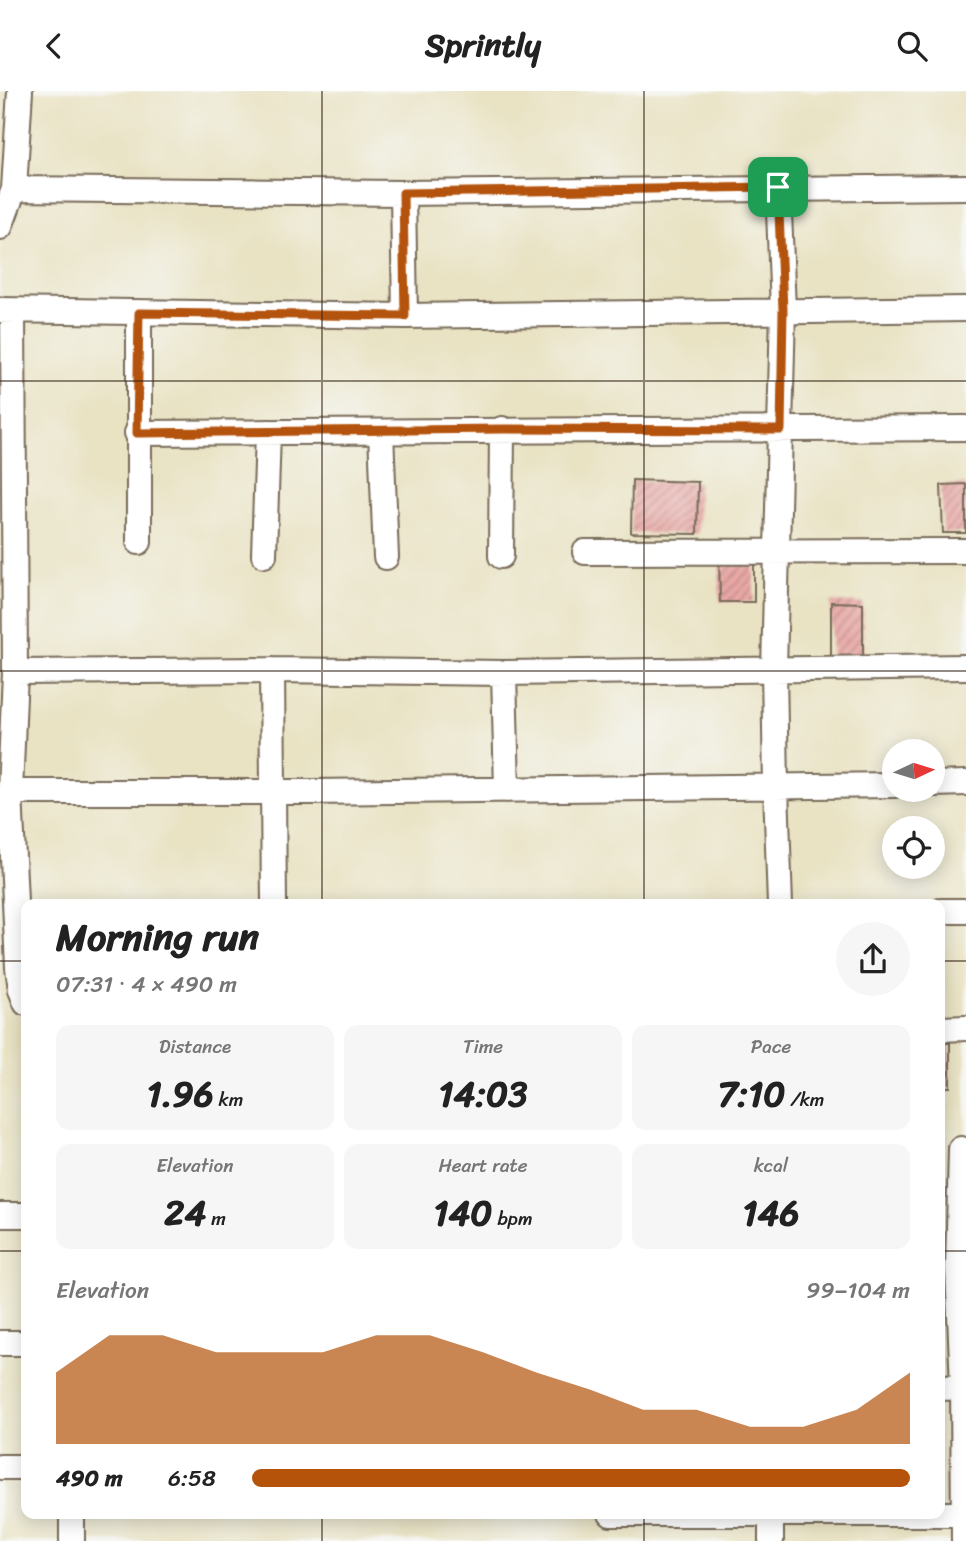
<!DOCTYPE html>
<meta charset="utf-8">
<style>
:root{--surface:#fff;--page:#f6f6f6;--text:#222;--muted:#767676;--accent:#b45309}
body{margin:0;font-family:Sriracha,sans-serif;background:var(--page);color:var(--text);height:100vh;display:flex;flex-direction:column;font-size:26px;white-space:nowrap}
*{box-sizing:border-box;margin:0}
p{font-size:23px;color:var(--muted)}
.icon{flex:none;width:38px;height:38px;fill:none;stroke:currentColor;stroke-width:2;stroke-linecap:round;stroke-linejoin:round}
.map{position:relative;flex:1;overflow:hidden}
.drawer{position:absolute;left:21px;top:808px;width:924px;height:620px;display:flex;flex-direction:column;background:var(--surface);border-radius:14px;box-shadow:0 4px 18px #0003}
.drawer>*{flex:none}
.needle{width:46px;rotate:86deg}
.controls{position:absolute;left:882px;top:648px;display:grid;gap:14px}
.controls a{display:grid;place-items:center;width:63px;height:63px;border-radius:50%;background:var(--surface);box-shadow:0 4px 18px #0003;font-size:35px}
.pin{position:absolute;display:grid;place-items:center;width:60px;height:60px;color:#fff;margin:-30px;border-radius:14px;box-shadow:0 4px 10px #0006}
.round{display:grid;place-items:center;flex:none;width:74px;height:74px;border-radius:37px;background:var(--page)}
.headline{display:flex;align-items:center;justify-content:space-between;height:119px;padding:0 35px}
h1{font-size:38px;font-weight:800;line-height:52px}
.metrics{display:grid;grid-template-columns:repeat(3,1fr);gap:10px;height:119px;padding:7px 35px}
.metrics div{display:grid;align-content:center;border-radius:14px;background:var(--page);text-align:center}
.metrics b{font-size:35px;font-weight:800}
.metrics small{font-size:19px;font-weight:400}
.metrics p{font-size:19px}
.chart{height:196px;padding:14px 35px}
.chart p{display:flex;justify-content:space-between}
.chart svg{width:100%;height:126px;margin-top:7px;fill:var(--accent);opacity:.7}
ul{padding:0 35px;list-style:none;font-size:23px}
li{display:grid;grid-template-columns:112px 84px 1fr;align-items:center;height:52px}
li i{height:18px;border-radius:9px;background:var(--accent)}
header{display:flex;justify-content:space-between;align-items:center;height:91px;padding:0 35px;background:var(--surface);font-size:32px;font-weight:800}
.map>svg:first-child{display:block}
.building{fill:url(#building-hatch)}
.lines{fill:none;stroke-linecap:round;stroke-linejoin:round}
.street-casing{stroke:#786b58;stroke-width:28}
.street{stroke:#fff;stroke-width:24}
.route-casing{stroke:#fff;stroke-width:14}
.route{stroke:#b45309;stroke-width:9}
.grid{fill:none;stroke:#3b2a1e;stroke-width:2;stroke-opacity:0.55}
</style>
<header><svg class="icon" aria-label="back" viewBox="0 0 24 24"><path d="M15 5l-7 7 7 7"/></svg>Sprintly<svg class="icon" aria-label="search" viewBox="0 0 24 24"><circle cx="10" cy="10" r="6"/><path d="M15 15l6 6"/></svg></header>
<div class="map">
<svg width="966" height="1450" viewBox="0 0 966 1450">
<defs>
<pattern id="building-hatch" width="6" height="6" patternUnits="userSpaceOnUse" patternTransform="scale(1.75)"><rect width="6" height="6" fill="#e8a8a6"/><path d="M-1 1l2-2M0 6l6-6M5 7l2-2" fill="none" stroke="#bd8987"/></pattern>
</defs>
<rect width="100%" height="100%" fill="#f6f6f2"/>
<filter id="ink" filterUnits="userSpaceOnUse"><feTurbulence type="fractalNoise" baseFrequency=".0143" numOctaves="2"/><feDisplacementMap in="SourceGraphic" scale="14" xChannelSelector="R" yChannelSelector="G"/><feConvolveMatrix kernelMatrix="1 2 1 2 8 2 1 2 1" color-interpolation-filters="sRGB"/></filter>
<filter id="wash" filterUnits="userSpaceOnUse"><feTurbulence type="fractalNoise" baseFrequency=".00686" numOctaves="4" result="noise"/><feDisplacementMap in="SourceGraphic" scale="28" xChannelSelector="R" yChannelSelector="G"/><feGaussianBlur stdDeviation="1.57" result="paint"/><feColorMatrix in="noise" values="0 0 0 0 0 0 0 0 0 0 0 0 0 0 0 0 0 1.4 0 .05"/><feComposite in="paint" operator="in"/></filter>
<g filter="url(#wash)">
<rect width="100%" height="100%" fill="#e9e3c4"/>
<g id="blocks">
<!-- building -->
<path class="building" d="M632 389 698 391 697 443 631 442Z
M966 393V442H943L941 394Z
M719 463H754V511H720Z
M831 511 863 512V566L831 565Z
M940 952H950V996H940Z"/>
</g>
</g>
<g filter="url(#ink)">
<use href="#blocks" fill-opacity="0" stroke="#786b58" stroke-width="2"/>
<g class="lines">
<!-- street casing -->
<g class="street-casing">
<path id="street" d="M778 96 783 219 774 578 776 696 780 814
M14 98 403 102 966 96
M403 102 405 225
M0 136 14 98 20 0
M0 219 405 225 966 218
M13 220 15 581 10 701 18 876 21 899 26 912
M139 222V451
M381 341 386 466
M137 342 966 337
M585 461 966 460
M264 464 268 341
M501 465 502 338
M272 579 274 814
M15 581 272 579 504 582 966 576
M504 582 507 699
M933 693 966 692
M10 701H311L894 694
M940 820H966
M940 938 966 937
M961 1058 958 1177 963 1296 964 1450
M0 1124H26
M0 1252H26
M940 1297 963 1296
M0 1376H26
M611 1423H964
M771 1423V1450
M72 1450V1423"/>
</g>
<!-- street -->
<use href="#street" class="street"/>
</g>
</g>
<g class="lines" filter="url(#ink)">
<!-- route casing -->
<g class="route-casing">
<path id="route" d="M778 96 783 219 781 339 502 338 137 342 139 222 405 225 403 102Z"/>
</g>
<!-- route -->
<use href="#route" class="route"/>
</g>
<!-- grid -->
<path class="grid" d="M322 0V814M644 0V814M0 290H966M0 580H966M0 870H26M940 870H966M0 1160H26M940 1160H966M322 1423V1450M644 1423V1450"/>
</svg>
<div class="controls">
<a><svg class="needle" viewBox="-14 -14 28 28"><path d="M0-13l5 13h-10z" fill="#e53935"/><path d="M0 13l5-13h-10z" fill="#767676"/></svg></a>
<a><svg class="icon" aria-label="locate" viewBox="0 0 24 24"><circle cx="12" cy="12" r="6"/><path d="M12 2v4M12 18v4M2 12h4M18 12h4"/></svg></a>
</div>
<div class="pin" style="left:778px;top:96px;background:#1e9e55"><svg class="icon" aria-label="arrive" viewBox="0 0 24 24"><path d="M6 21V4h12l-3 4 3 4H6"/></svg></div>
<section class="drawer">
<div class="headline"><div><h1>Morning run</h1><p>07:31 · 4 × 490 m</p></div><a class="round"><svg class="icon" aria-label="share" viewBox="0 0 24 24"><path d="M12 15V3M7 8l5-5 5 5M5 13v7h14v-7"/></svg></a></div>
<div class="metrics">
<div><p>Distance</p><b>1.96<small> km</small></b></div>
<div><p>Time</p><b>14:03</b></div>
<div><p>Pace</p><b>7:10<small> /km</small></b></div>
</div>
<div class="metrics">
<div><p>Elevation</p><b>24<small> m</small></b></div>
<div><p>Heart rate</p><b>140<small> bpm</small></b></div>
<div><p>kcal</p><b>146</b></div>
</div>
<div class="chart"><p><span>Elevation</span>99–104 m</p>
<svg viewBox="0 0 160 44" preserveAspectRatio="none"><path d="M0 44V19L10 6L20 6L30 12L40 12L50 12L60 6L70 6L80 12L90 19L100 25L110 32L120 32L130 38L140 38L150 32L160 19V44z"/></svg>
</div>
<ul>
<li><b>490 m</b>6:58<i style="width:100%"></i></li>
</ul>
</section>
</div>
